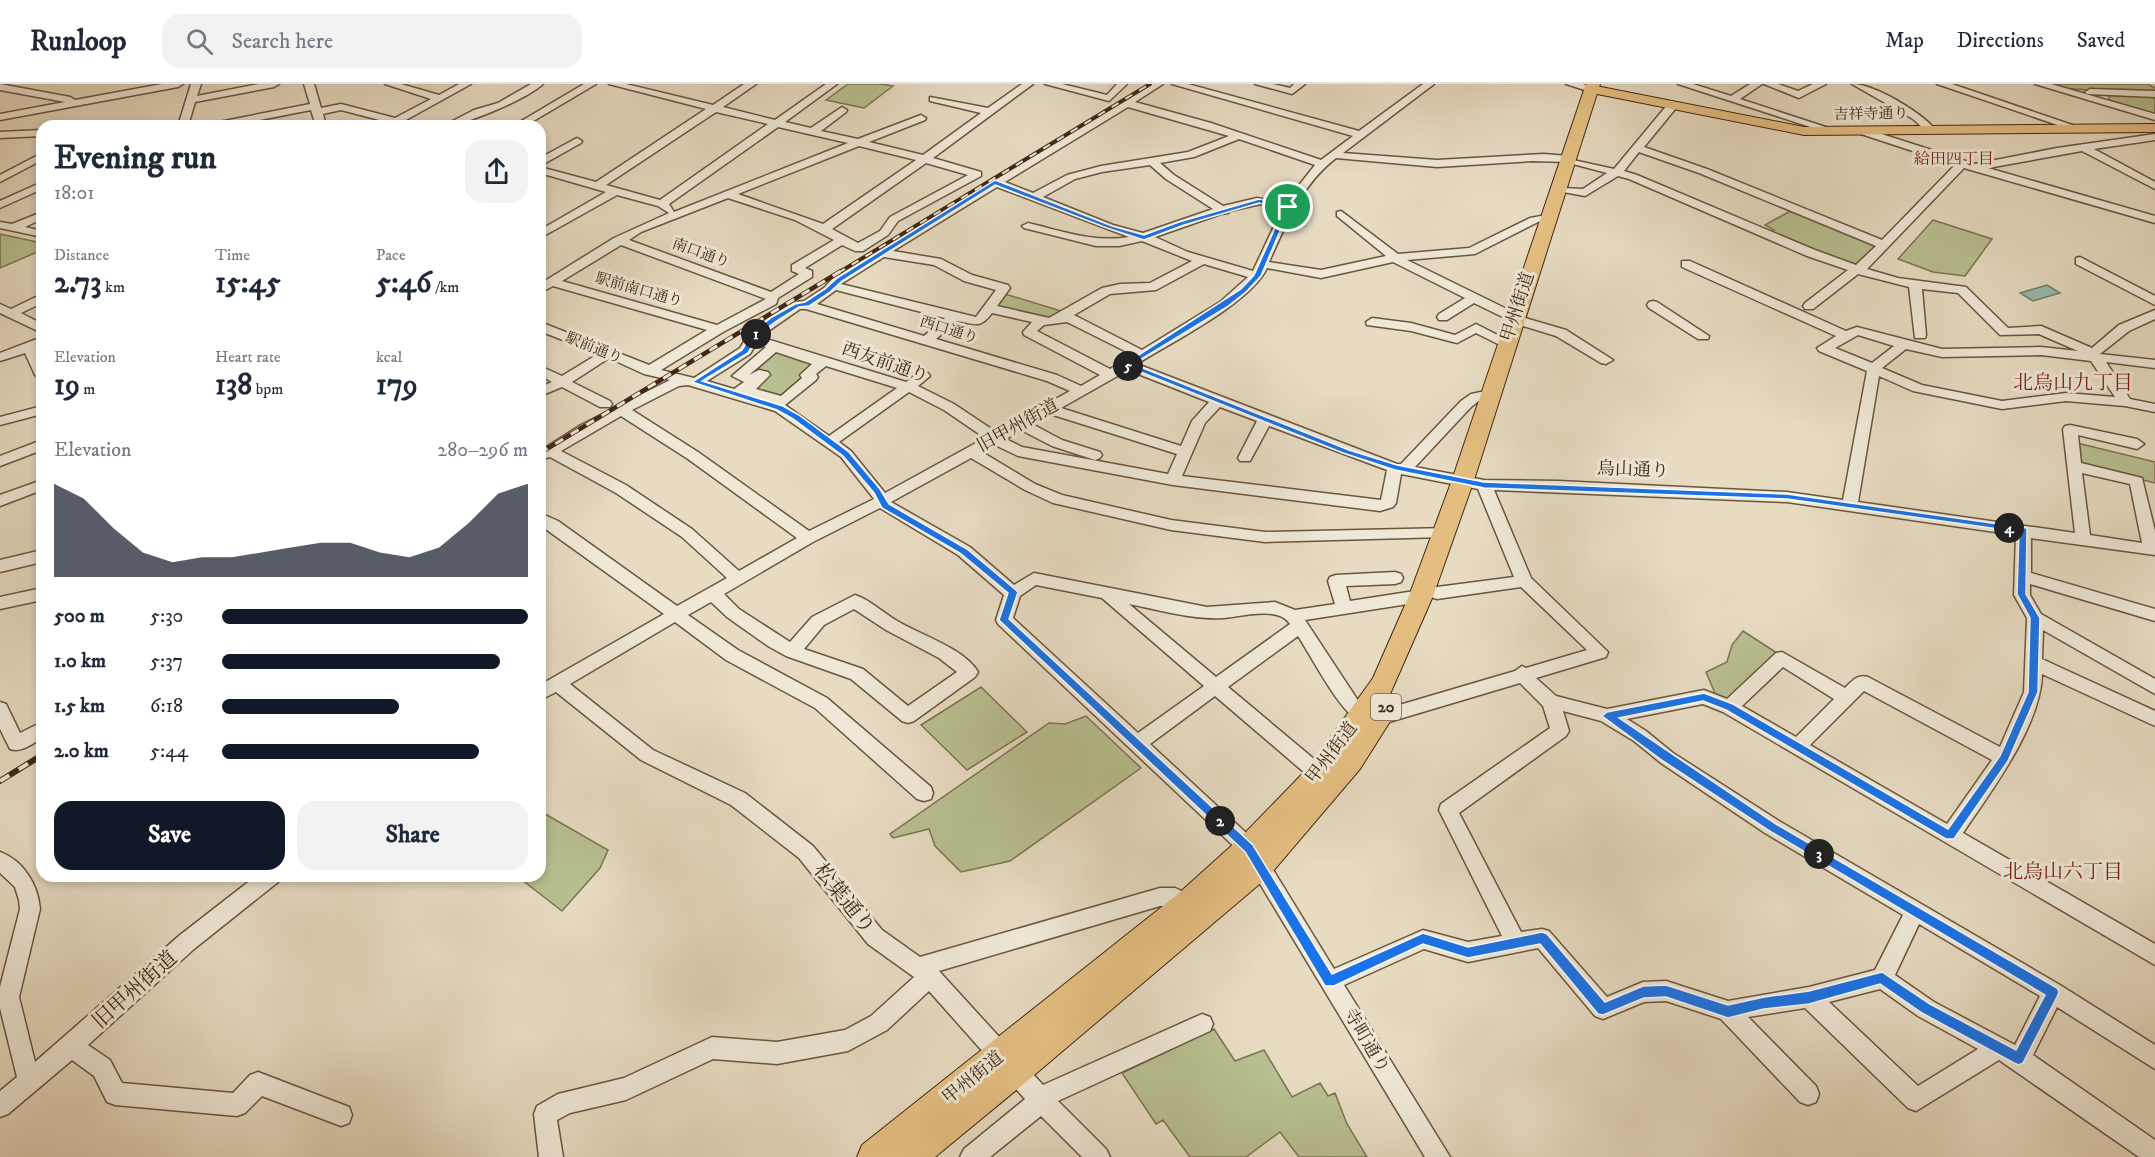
<!DOCTYPE html>
<meta charset="utf-8">
<style>
:root{--surface:#fff;--page:#f2f2f3;--text:#1f2937;--muted:#747a83;--line:#e0e1e3;--accent:#111827}
body{margin:0;font-family:"IM FELL DW Pica","Noto Serif JP",serif;background:var(--page);color:var(--text);height:100vh;display:flex;flex-direction:column;font-size:22px;white-space:nowrap}
*{box-sizing:border-box;margin:0}
p{font-size:20px;color:var(--muted)}
.icon{flex:none;width:33px;height:33px;fill:none;stroke:currentColor;stroke-width:2;stroke-linecap:round;stroke-linejoin:round}
.map{position:relative;flex:1;overflow:hidden}
.panel{position:absolute;left:36px;top:36px;width:510px;height:762px;display:flex;flex-direction:column;background:var(--surface);border-radius:18px;box-shadow:0 3px 9px #0003}
.panel>*{flex:none}
.pin{position:absolute;display:grid;place-items:center;width:51px;height:51px;color:#fff;margin:-26px;border:3px solid #fff;border-radius:50%;box-shadow:0 2px 6px #0007}
.km{position:absolute;width:30px;height:30px;margin:-15px;border-radius:50%;background:#222;color:#fff;font-size:16px;line-height:30px;text-align:center}
.round{display:grid;place-items:center;flex:none;width:63px;height:63px;border-radius:18px;background:var(--page)}
.headline{display:flex;align-items:center;justify-content:space-between;height:102px;padding:0 18px}
h1{font-size:33px;font-weight:700;line-height:45px}
.figures{display:grid;grid-template-columns:repeat(3,1fr);gap:9px;height:102px;padding:6px 18px}
.figures div{display:grid;align-content:center}
.figures b{font-size:30px;font-weight:700}
.figures small{font-size:16px;font-weight:400}
.figures p{font-size:16px}
.chart{height:168px;padding:12px 18px}
.chart p{display:flex;justify-content:space-between}
.chart svg{width:100%;height:108px;margin-top:6px;fill:var(--accent);opacity:.7}
.cta{display:flex;gap:12px;margin-top:auto;padding:12px 18px}
.cta a{flex:1;height:69px;border-radius:18px;background:var(--accent);color:#fff;font-size:24px;font-weight:700;line-height:69px;text-align:center}
.cta a+a{background:var(--page);color:var(--text)}
ul{padding:0 18px;list-style:none;font-size:20px}
li{display:grid;grid-template-columns:96px 72px 1fr;align-items:center;height:45px}
li i{height:15px;border-radius:8px;background:var(--accent)}
header{display:flex;align-items:center;gap:36px;box-sizing:border-box;height:84px;padding:0 30px;background:var(--surface);border-bottom:2px solid var(--line)}
header strong{font-size:28px}
nav{display:flex;gap:33px;margin-inline-start:auto;font-size:21px}
.search{width:420px;height:54px;background:var(--page);display:flex;align-items:center;gap:15px;box-sizing:border-box;padding:0 21px;border-radius:18px;color:var(--muted);font-size:22px}
.map>svg:first-child{display:block}
.green{fill:#b8bf91;stroke:#7c7452;stroke-width:1.5}
.water{fill:#97bbaf;stroke:#758070;stroke-width:1.5}
.lines{fill:none;stroke-linecap:round;stroke-linejoin:round}
.minor-casing{stroke:#6a553e;stroke-width:3}
.major-casing{stroke:#412812;stroke-width:2}
.highway-casing{stroke:#412812;stroke-width:2}
.minor{fill:#efe8d7;fill-rule:evenodd}
.major{fill:#e4be81;fill-rule:evenodd}
.highway{fill:#e4be81;fill-rule:evenodd}
.rail-far2-casing{stroke:#412812;stroke-width:4}
.rail-far1-casing{stroke:#412812;stroke-width:4.5}
.rail-casing{stroke:#412812;stroke-width:6}
.rail-far2{stroke:#efe8d7;stroke-width:2;stroke-dasharray:8;stroke-linecap:butt}
.rail-far1{stroke:#efe8d7;stroke-width:3;stroke-dasharray:9;stroke-linecap:butt}
.rail{stroke:#efe8d7;stroke-width:4;stroke-dasharray:11;stroke-linecap:butt}
.route{fill:#1a73e8;stroke:#fff;stroke-width:1.5;fill-rule:evenodd}
.labels{text-anchor:middle;dominant-baseline:central;stroke-width:6;stroke-linejoin:round;paint-order:stroke}
.far-street-label{font-size:15px;fill:#412812;stroke:#efe8d7}
.far-neighbourhood-label{font-size:16px;fill:#7a1f14;stroke:#efe8d7}
.shield{fill:#efe8d7;stroke:#75624d;stroke-width:1.5}
.shield-label{font-size:16px;font-weight:bold;fill:#412812}
.street-label{font-size:18px;fill:#412812;stroke:#efe8d7}
.neighbourhood-label{font-size:20px;fill:#7a1f14;stroke:#efe8d7}
.near-street-label{font-size:21px;fill:#412812;stroke:#efe8d7}
</style>
<header>
<strong>Runloop</strong>
<div class="search"><svg class="icon" aria-label="search" viewBox="0 0 24 24"><circle cx="10" cy="10" r="6"/><path d="M15 15l6 6"/></svg>Search here</div>
<nav><a>Map</a><a>Directions</a><a>Saved</a></nav>
</header>
<div class="map">
<svg width="2155" height="1073" viewBox="0 0 2155 1073">
<rect width="100%" height="100%" fill="#e7dbc2"/>
<filter id="stains"><feTurbulence type="fractalNoise" baseFrequency=".00333" numOctaves="4"/><feColorMatrix values="0 0 0 0 .2 0 0 0 0 .09 0 0 0 0 .02 0 0 0 .5 -.17"/></filter>
<radialGradient id="worn" r=".72"><stop offset=".6" stop-color="#630" stop-opacity="0"/><stop offset="1" stop-color="#630" stop-opacity=".3"/></radialGradient>
<!-- green -->
<path class="green" d="M848 0H881L893 2 864 24 826 16Z
M2044 0H2148L2155 4V32L2110 17 2108 10 2104 7 2060 4Z
M1792 126 1877 160 1854 182 1770 149 1774 146 1765 141Z
M1933 136 1992 155 1965 192 1933 188 1898 175Z
M0 150 42 159V166L0 184Z
M1005 210 1061 227 1049 234 997 224Z
M775 264 819 279 783 317 750 306 762 289 749 285Z
M2077 359 2155 378V399L2079 380Z
M1743 547 1780 571 1730 618 1717 614 1706 588 1727 578 1732 561Z
M981 603 1027 648 967 686 921 641Z
M1086 632 1141 684 1010 777 961 788 935 762 929 745 893 754 890 750 1049 639 1065 640Z
M540 727 608 766 600 784 562 827 517 792H540Z
M1214 945 1235 977 1264 966 1292 1013 1320 999 1328 1012 1335 1009 1347 1040 1367 1073H1299L1280 1048 1246 1073H1190L1163 1036 1156 1040 1122 989Z"/>
<!-- water -->
<path class="water" d="M2047 201 2060 209 2033 217 2020 209Z"/>
<g class="lines">
<!-- minor casing -->
<g class="minor-casing">
<path id="minor" d="M0 0 70 13 75 16 162 0H183L178 3 0 36V30L65 18 0 6Z
M191 0H201L197 12 259 0H279L274 3 195 18 188 42H178Z
M304 0H314L321 24 341 20 395 34 431 15 385 0H401L439 11 459 0H471L395 42H382L387 38 341 26 323 30 326 42H316L311 26 229 42H209L214 39 310 20Z
M531 0H543C527 15 464 42 443 42L474 26 498 19Z
M584 0H596L525 42H513Z
M609 0H626L713 21 744 0H756L723 23 775 36 826 0H837L785 38 811 44 842 23 847 26 846 28 821 47 858 55 921 31 926 34 925 36 869 58 923 71 981 29 930 17V13L988 24 1022 0H1033L933 74 981 88V92L898 137 888 151 863 167H855L842 161 805 184 812 187V193L778 214 776 220 723 248 661 286 694 294 740 264 751 246 771 232 793 218 804 217 824 204 835 192 1151 0H1163L1135 18 1211 39 1321 76 1353 52 1172 0H1188L1359 47 1423 0H1434L1343 69 1437 76 1544 70 1568 72 1573 75 1568 78 1532 77 1437 83 1336 74C1302 100 1286 140 1269 178L1321 186 1386 172 1337 132V128L1341 127 1398 170 1469 164 1530 134 1552 130V134L1538 138 1475 170 1407 176 1519 231 1521 234 1519 237H1511L1474 219 1447 236H1439L1437 233 1439 230 1465 214 1393 178 1321 194 1267 184C1251 219 1170 259 1137 280L1397 380H1401L1461 317 1471 310 1490 306 1497 310 1495 313 1480 316 1471 323 1415 383 1484 396 1558 397 1787 408 1843 416 1867 287 1819 267 1817 264 1836 252 1682 183V177H1690L1846 247 1857 243 1942 265 2041 263 2078 267 2039 250 2000 251 1958 209 1922 205 1926 251 1925 254H1915L1909 203 1858 190 1813 225H1805L1803 222 1805 219 1848 186 1807 172 1629 95 1618 92 1585 112 1563 108V104L1583 105 1607 89 1573 80V76L1614 85 1668 20H1676V24L1644 63 1707 85 1882 156 1955 81 1855 48V44H1863L1975 80 2057 64 2155 50V56L2094 65 2155 98V105L2082 67 1988 84 2155 132V139L1964 84 1867 185 1898 194 1966 203 2008 244 2041 242 2092 264 2119 241 2155 226V235L2129 247 2100 270 2155 276V284L2106 278 2130 315 2155 320V328L2125 322 2066 317 2002 325 1913 307 1879 292 1858 418 2075 449 2063 345 2065 342 2070 341 2137 355 2144 360 2137 365 2078 351 2081 379 2142 394 2155 447V471L2031 454V489L2155 525V537L2030 500V511L2041 530 2155 595V610L2043 546 2042 575 2155 627V642L2042 590C2041 642 1991 707 1963 749L2155 860V881L1723 628 1703 620 1627 635 1646 647 1673 669 1779 737 2060 901 2155 961V985L2057 923 2033 971 2155 1056V1073H2139L1999 976 1916 1027 1908 1024 1805 924 1748 933 1816 1002 1819 1010 1816 1018 1808 1021 1800 1018 1721 935 1666 917 1644 918 1603 935 1595 932 1538 864 1468 878 1424 865 1344 901 1450 1073H1425L1242 770 998 540 996 536 1004 511 958 471 880 424 813 458 724 510 739 525 790 558 812 533 855 511C871 516 884 530 899 538 921 551 965 565 978 588L975 593 914 637 908 639 902 637 851 595 786 572 768 562 727 533 711 518 688 531 738 566 827 614 931 703 933 709 931 715 924 717 917 715 815 624 726 576 675 538 570 600 653 666 745 709 813 762 882 846 920 873 1160 804H1175L1195 813 1198 819 1195 825 1188 828 1174 822H1160L939 887 1043 1001 1202 930 1210 933 1213 940 1210 947 1058 1017 1106 1065 1110 1073H1082L1041 1032 990 1073H960L964 1065 1025 1015 929 907 887 946 848 967 777 980 713 975 626 1016 570 1029 557 1036 563 1073H539L534 1030 537 1022 558 1010 624 994 712 953 777 958 845 946 871 932 914 893 868 860 799 774 731 721 641 676 556 608 540 616V601L664 530 540 441V429L558 437 677 522 727 494 682 453 616 409 550 373 540 376V367L581 341 670 296 644 290 609 274 572 298 610 317 612 320 610 323H600L562 303 540 312V303L552 298 540 291V282L562 292 598 270 540 247V238L649 281 707 246 553 202 540 209V200L614 154 669 129 658 122 617 111 540 154V146L606 108 540 89V83L596 98 706 25ZM1128 23 1229 52 1188 68 1101 82 1067 91 1033 109 1005 98ZM716 28 768 40 660 116 606 101ZM778 43 848 59 674 128 669 120ZM1239 55 1315 81 1285 119 1257 114 1223 122 1174 91 1160 79 1194 73ZM859 62 916 76 823 140 738 110ZM1639 68 1699 89 1876 162 1856 181 1815 166 1637 91 1624 87ZM926 79 968 91 890 133 880 147 858 159 832 145ZM1150 81 1166 95 1213 125 1143 149 1113 141 1043 113 1075 95 1102 88ZM997 103 1129 153C1094 159 1062 147 1028 139L1022 142 1024 144 1096 162H1119L1142 157 1192 177 1150 199 1120 200 1102 204 1049 234 997 222 1010 204 1008 201 972 191 941 175 893 167ZM728 114 795 136 834 156 792 181V187L799 190 771 208 629 156 641 148ZM1261 120 1282 125 1253 187 1188 168 1155 153 1221 130 1228 129 1230 127ZM621 161 766 215 717 241 562 197ZM884 173 934 181 964 197 996 206 976 233 841 200ZM1204 180 1248 193 1220 218 1142 266 1074 231 1110 210 1156 206ZM836 206 945 234 924 252 817 220ZM800 225H806L1047 297 1070 307 996 348 954 320 918 302 930 292 928 289H918L906 298 760 253ZM992 229 1032 238 1023 248 1024 251 1100 291 1081 302 1057 291 936 255 957 237C975 240 980 245 992 229ZM1067 238 1133 271 1110 285 1037 247 1044 241ZM1858 251 1894 262 1872 279 1835 264ZM756 260 766 263 732 292 744 298 734 305 707 297 750 270ZM1906 265 1942 273 2041 271 2091 277 2115 313 2066 309 2002 317 1922 301 1882 284ZM776 268 812 280 800 291 802 294 781 312 756 305 770 291 768 288 759 286 749 291ZM826 282 897 304 829 352 785 321 816 296 818 293 816 290ZM1128 286 1209 318 1192 337 1181 362 1061 324ZM688 301 775 327 841 373 874 415 809 447 698 368 632 326 679 302ZM909 308 944 326 985 354 885 409 851 367 839 358ZM1220 323 1257 337 1238 374 1240 377H1250L1269 342 1387 386 1381 416 1182 392 1205 339ZM1050 330 1177 370 1168 390 1022 363 1006 355 1021 346 1052 362 1095 376 1100 374 1102 371 1100 368 1062 356 1032 340ZM621 332 688 375 797 454 739 487 692 445 626 401 561 367ZM995 361 1018 372 1173 401 1380 427 1393 423 1396 419 1401 390 1478 405 1514 493 1437 503 1431 505 1429 509 1431 513 1437 515 1521 503 1587 566 1526 584 1522 582 1515 587 1379 627 1373 629 1370 634 1373 639 1379 641 1520 599 1543 622 1550 644 1441 720 1439 726 1502 852 1468 858 1423 846 1334 885 1256 758 1150 660 1215 612 1312 695 1319 698 1326 695 1328 690 1326 685 1228 603 1298 552C1311 572 1337 622 1355 634 1360 637 1363 637 1368 635L1371 630 1357 615 1305 536 1421 518 1427 516 1429 512 1427 508 1421 506 1350 517 1346 502 1395 500 1401 498 1403 494 1401 490 1395 488 1336 491 1330 493 1328 497 1335 520 1295 526 1275 518 1207 523 1034 489 1014 501 970 463 891 418 971 374 1025 406 1053 419 1171 446 1265 458 1444 453 1449 452 1452 448 1449 444 1265 448 1171 436 1062 411 1035 400 982 368ZM2082 389 2130 400 2142 459 2090 451ZM1494 406 1787 418 2016 451 2014 511 2027 534 2024 608 2000 663 1868 593C1857 590 1852 597 1845 604L1782 568 1776 569 1727 615 1704 606 1607 625 1556 612 1536 594 1606 573 1608 568 1531 494ZM1036 501 1102 514 1204 602 1138 649 1013 534 1020 512ZM1129 520C1160 526 1193 536 1224 534 1242 532 1279 522 1290 540L1216 593ZM854 525 886 546 939 574 957 588 908 622 863 585 804 565 824 541ZM1783 583 1834 615 1796 653 1742 622ZM1864 607 1992 676 1947 740 1810 661ZM1563 627 1601 637 1634 657 1661 679 1765 749 1903 831 1875 886 1809 903 1728 917 1666 897 1643 898 1607 913 1549 847 1542 845 1521 848 1459 729 1566 652 1569 647ZM1919 840 2040 912 2015 961 1934 918 1895 891ZM1880 905 1918 932 1978 965 1918 1002 1829 918Z
M1045 0H1062L1107 11 1117 0H1127L1109 17Z
M1255 0H1273L1290 4 1294 0H1305L1292 10Z
M1566 0H1583L1596 5 1591 8Z
M1678 0H1693L1731 12 1750 0H1762L1740 15 1838 47 1829 49Z
M1764 0H1778L1798 7 1813 0H1826L1799 14Z
M1852 0C1875 0 1920 28 1935 45L1926 47 1913 35Z
M1937 0H1952L2084 45 2075 47Z
M2035 0H2051L2155 30V36Z
M2090 5 2155 7V13L2087 10 2085 8Z
M42 46V52L0 54V48Z
M577 54 582 57 581 59 540 82V74Z
M42 69V76L0 98V91Z
M42 98V105L0 124V117Z
M42 128V135L25 143 42 147V153L0 144V138L12 140Z
M2080 173 2155 212V221L2076 180V174Z
M42 210V219L21 229 42 240V249L0 229V220L11 225Z
M1653 217 1657 218 1709 252 1708 255H1698L1649 224 1647 221 1649 218Z
M1372 234 1411 239 1455 251 1476 240 1513 259 1507 263 1502 262 1476 249 1457 259 1411 247 1367 241 1366 238Z
M1525 234 1566 246 1613 276 1606 280 1601 279 1556 252 1520 241 1519 238Z
M42 253V262L36 265 42 277V295L35 291 25 269 0 277V269Z
M42 322V330L0 341V333Z
M42 356V366L0 382V372Z
M42 396V406L0 422V411Z
M42 466V478L0 488V476Z
M42 504V516L0 525V513Z
M0 618 6 620 20 649 42 638V654C32 660 21 669 10 665L0 645Z
M0 768C24 777 38 801 40 825L19 913 35 978 180 851 256 792H281L278 798 194 865 88 961 110 976 122 999 233 1009 250 991 258 988 349 1023 352 1031 349 1039 341 1042 262 1012 245 1029 237 1032 115 1021 107 1018 94 992 72 976 8 1030 0 1033V1007L17 993 0 924V903L20 825 19 816 15 803 0 789Z"/>
</g>
<!-- major casing -->
<g class="major-casing">
<path id="major" d="M1591 1 1804 43 2155 40V48L1804 51 1587 8 1585 5Z"/>
</g>
<!-- highway casing -->
<g class="highway-casing">
<path id="highway" d="M1586 0H1600L1474 396 1433 512 1390 610 1397 613 1401 620 1360 685 1269 792 1026 998 935 1073H857L862 1061 1178 810 1239 755 1310 682 1373 594 1409 512 1452 396Z"/>
</g>
<!-- minor -->
<use href="#minor" class="minor"/>
<!-- major -->
<use href="#major" class="major"/>
<!-- highway -->
<use href="#highway" class="highway"/>
<!-- rail-far2 casing -->
<g class="rail-far2-casing">
<path id="rail-far2" d="M838 189 1150 0"/>
</g>
<!-- rail-far1 casing -->
<g class="rail-far1-casing">
<path id="rail-far1" d="M540 369 841 187"/>
</g>
<!-- rail casing -->
<g class="rail-casing">
<path id="rail" d="M0 697 42 671"/>
</g>
<!-- rail-far2 -->
<use href="#rail-far2" class="rail-far2"/>
<!-- rail-far1 -->
<use href="#rail-far1" class="rail-far1"/>
<!-- rail -->
<use href="#rail" class="rail"/>
</g>
<!-- route -->
<path class="route" d="M995 96 1112 142 1144 151 1179 138 1259 115 1291 121 1261 192 1246 208 1227 223 1133 280 1349 366 1397 381 1484 398 1787 410 2027 444 2026 510 2040 534 2038 608 2008 677 1954 755H1946L1726 626 1703 617 1619 634 1776 740 2057 904 2059 908 2057 913 2023 979 2019 981 2014 979 1922 929 1880 900 1809 920 1764 925 1728 934 1666 913 1644 914 1603 931 1598 930 1540 860 1468 874 1423 860 1334 902H1325L1245 768 1001 538 999 536 1008 509 960 469 882 424 874 409 843 372 793 335 777 326 692 298 742 266 753 248 772 233 795 220 805 218 825 205 837 194ZM995 101 1107 144 1144 156 1184 141 1259 119 1284 124 1254 191 1241 205 1123 281 1343 369 1395 386 1484 404 1787 415 2019 448 2017 510 2030 534 2028 608 2000 672 1948 745 1733 620 1704 609 1607 628 1602 632 1663 677 1768 746 2045 911 2016 966 1930 920 1882 888 1809 907 1764 913 1728 921 1666 901 1643 902 1605 918 1547 850 1542 848 1468 863 1423 849 1332 890 1253 761 1009 535 1018 508 1016 506 967 465 889 420 880 405 849 368 799 331 783 322 702 297 748 269 759 250 778 236 799 223 809 222 830 208 842 197Z"/>
<g class="labels">
<!-- far-street labels -->
<g class="far-street-label">
<text transform="translate(1871 30) rotate(-1)">吉祥寺通り</text>
<text transform="translate(701 169) rotate(20)">南口通り</text>
<text transform="translate(639 206) rotate(16)">駅前南口通り</text>
<text transform="translate(949 246) rotate(17)">西口通り</text>
<text transform="translate(594 264) rotate(22)">駅前通り</text>
</g>
<!-- far-neighbourhood labels -->
<g class="far-neighbourhood-label">
<text x="1954" y="75">給田四丁目</text>
</g>
<!-- shield labels -->
<rect class="shield" x="1371" y="610" width="30" height="26" rx="4.5"/>
<g class="shield-label">
<text x="1386" y="623">20</text>
</g>
<!-- street labels -->
<g class="street-label">
<text transform="translate(1518 223) rotate(-72)">甲州街道</text>
<text transform="translate(885 279) rotate(19)">西友前通り</text>
<text transform="translate(1018 342) rotate(-29)">旧甲州街道</text>
<text transform="translate(1633 386) rotate(2)">烏山通り</text>
<text transform="translate(1332 669) rotate(-53)">甲州街道</text>
<text transform="translate(1366 957) rotate(59)">寺町通り</text>
<text transform="translate(973 994) rotate(-39)">甲州街道</text>
</g>
<!-- neighbourhood labels -->
<g class="neighbourhood-label">
<text x="2073" y="299">北烏山九丁目</text>
<text x="2063" y="788">北烏山六丁目</text>
</g>
<!-- near-street labels -->
<g class="near-street-label">
<text transform="translate(844 815) rotate(51)">松葉通り</text>
<text transform="translate(135 906) rotate(-42)">旧甲州街道</text>
</g>
</g>
<rect width="100%" height="100%" filter="url(#stains)"/>
<rect width="100%" height="100%" fill="url(#worn)"/>
</svg>
<div class="pin" style="left:1288px;top:123px;background:#1e9e55"><svg class="icon" aria-label="arrive" viewBox="0 0 24 24"><path d="M6 21V4h12l-3 4 3 4H6"/></svg></div>
<b class="km" style="left:756px;top:250px">1</b>
<b class="km" style="left:1220px;top:737px">2</b>
<b class="km" style="left:1819px;top:770px">3</b>
<b class="km" style="left:2009px;top:444px">4</b>
<b class="km" style="left:1128px;top:282px">5</b>
<section class="panel">
<div class="headline"><div><h1>Evening run</h1><p>18:01</p></div><a class="round"><svg class="icon" aria-label="share" viewBox="0 0 24 24"><path d="M12 15V3M7 8l5-5 5 5M5 13v7h14v-7"/></svg></a></div>
<div class="figures">
<div><p>Distance</p><b>2.73<small> km</small></b></div>
<div><p>Time</p><b>15:45</b></div>
<div><p>Pace</p><b>5:46<small> /km</small></b></div>
</div>
<div class="figures">
<div><p>Elevation</p><b>19<small> m</small></b></div>
<div><p>Heart rate</p><b>138<small> bpm</small></b></div>
<div><p>kcal</p><b>179</b></div>
</div>
<div class="chart"><p><span>Elevation</span>280–296 m</p>
<svg viewBox="0 0 160 44" preserveAspectRatio="none"><path d="M0 44V6L10 12L20 24L30 34L40 38L50 36L60 36L70 34L80 32L90 30L100 30L110 34L120 36L130 32L140 22L150 10L160 6V44z"/></svg>
</div>
<ul>
<li><b>500 m</b>5:30<i style="width:100%"></i></li>
<li><b>1.0 km</b>5:37<i style="width:91%"></i></li>
<li><b>1.5 km</b>6:18<i style="width:58%"></i></li>
<li><b>2.0 km</b>5:44<i style="width:84%"></i></li>
</ul>
<div class="cta"><a>Save</a><a>Share</a></div>
</section>
</div>
